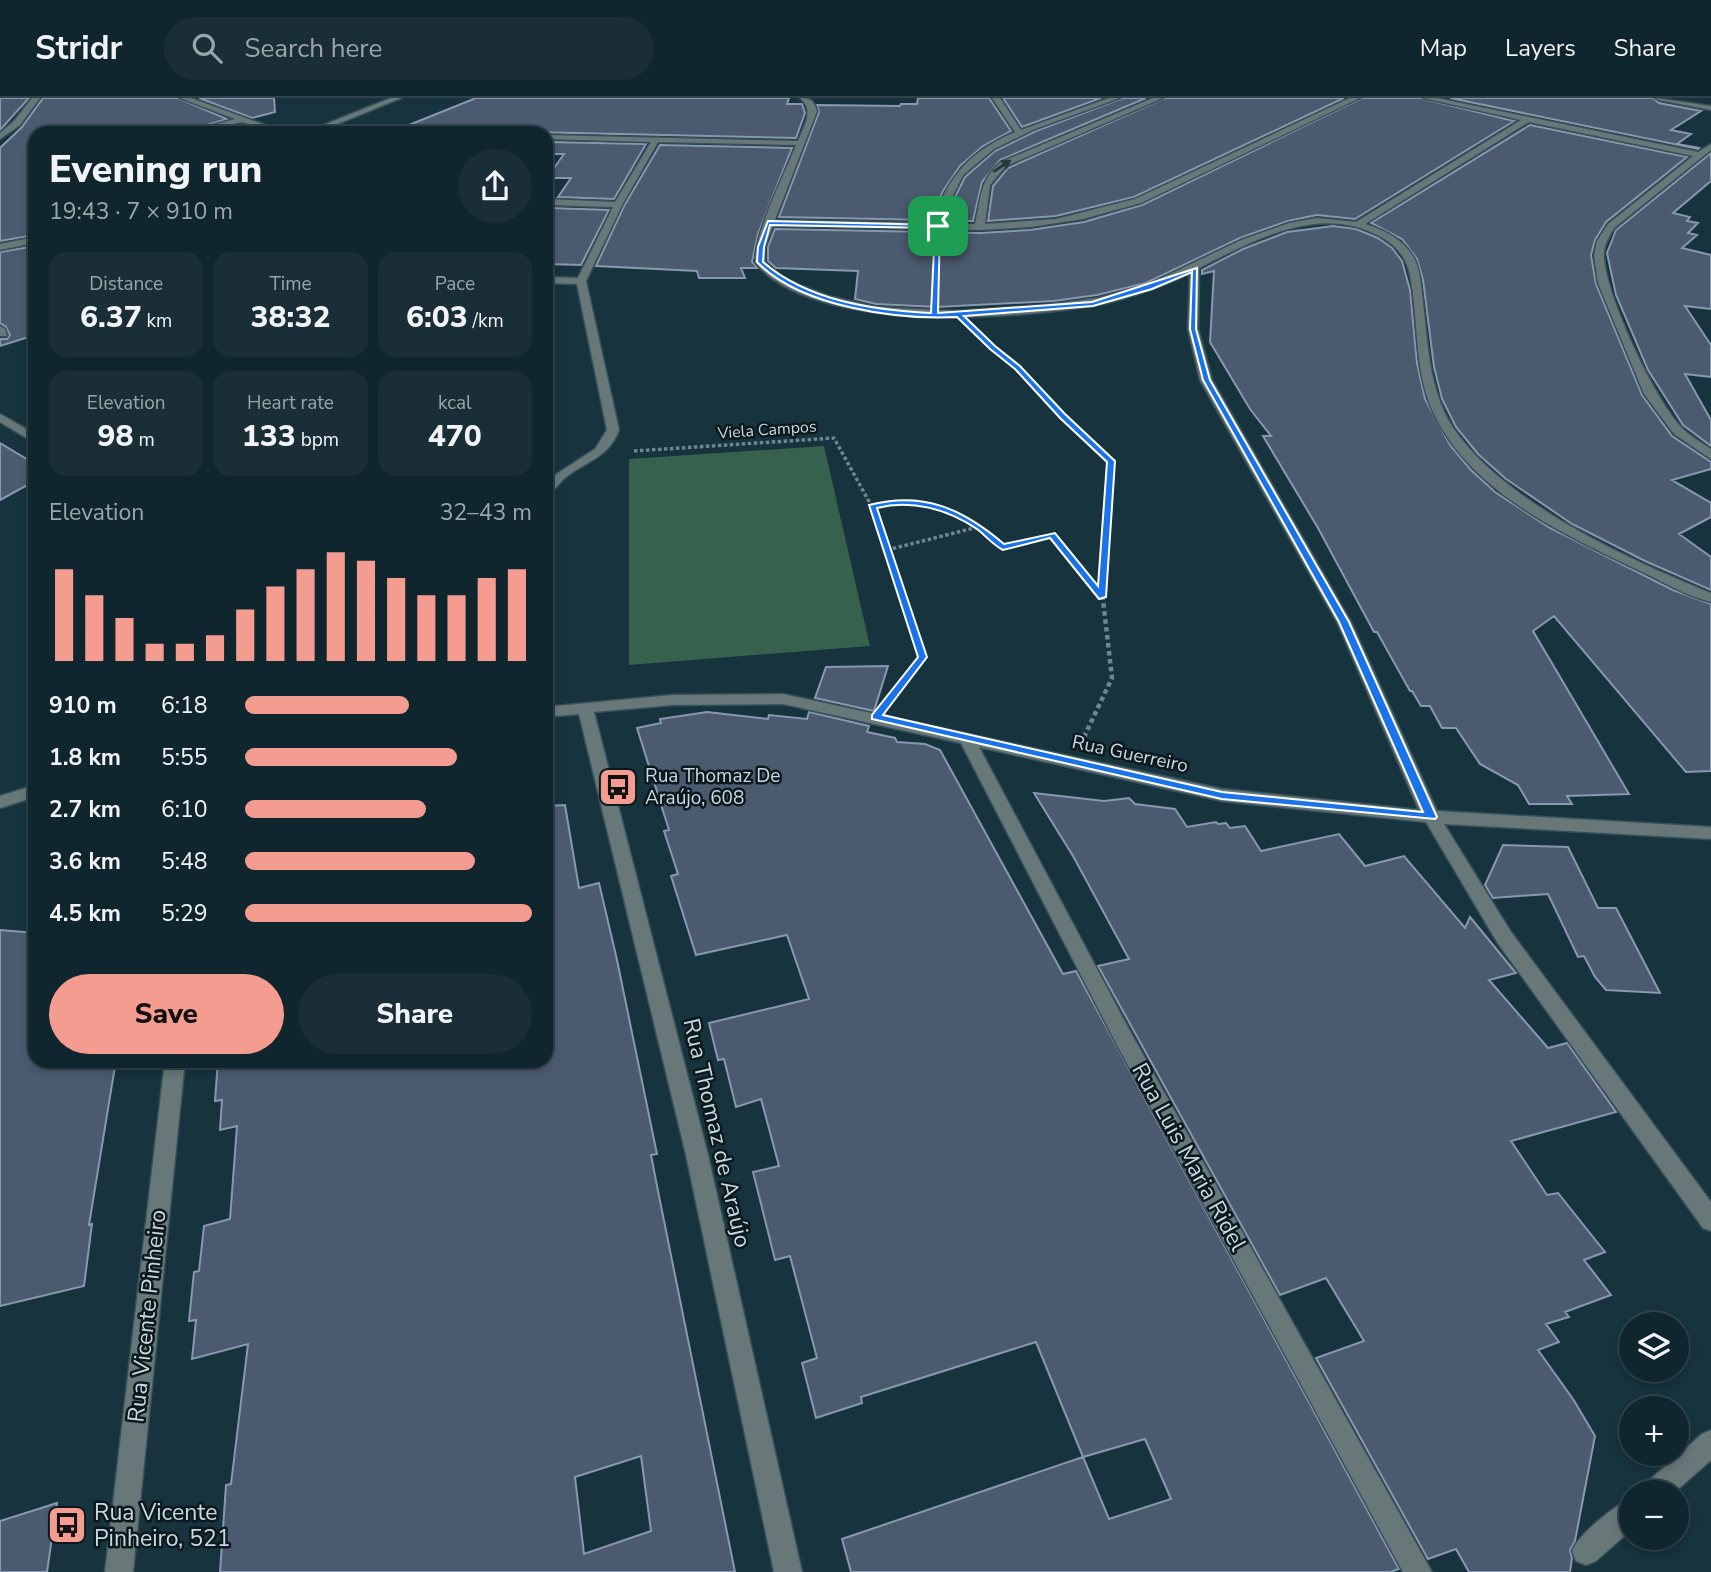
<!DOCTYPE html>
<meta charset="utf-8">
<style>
:root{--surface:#10262e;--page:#192e36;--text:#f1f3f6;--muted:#9ca5aa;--line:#30434a;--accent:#f59c91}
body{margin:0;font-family:"Nunito Sans",sans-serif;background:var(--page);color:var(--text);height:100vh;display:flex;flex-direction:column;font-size:26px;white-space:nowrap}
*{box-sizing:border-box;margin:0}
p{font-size:23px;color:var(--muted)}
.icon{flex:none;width:38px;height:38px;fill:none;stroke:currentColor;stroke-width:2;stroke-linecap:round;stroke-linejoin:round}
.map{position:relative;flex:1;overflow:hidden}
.drawer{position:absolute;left:28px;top:28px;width:525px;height:942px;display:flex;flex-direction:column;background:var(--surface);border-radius:21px;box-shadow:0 4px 10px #0003,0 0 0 2px var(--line)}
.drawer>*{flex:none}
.fabs{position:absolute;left:1619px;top:1214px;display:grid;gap:14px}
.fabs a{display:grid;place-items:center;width:70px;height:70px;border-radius:50%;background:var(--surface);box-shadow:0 4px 10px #0003,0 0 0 2px var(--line);font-size:35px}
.pin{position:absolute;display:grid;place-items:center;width:60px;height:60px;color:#fff;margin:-30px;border-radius:14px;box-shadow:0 4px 10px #0006}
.round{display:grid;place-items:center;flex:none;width:74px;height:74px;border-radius:37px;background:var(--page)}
.overview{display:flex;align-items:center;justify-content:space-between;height:119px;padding:0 21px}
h1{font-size:38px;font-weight:800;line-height:52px}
.figures{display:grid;grid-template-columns:repeat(3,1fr);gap:10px;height:119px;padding:7px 21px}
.figures div{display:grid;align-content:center;border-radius:18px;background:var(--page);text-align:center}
.figures b{font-size:30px;font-weight:800}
.figures small{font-size:19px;font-weight:400}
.figures p{font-size:19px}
.chart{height:196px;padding:14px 21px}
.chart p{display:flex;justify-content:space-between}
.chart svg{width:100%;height:126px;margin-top:7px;stroke:var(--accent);stroke-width:6}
.cta{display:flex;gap:14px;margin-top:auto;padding:14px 21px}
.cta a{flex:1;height:80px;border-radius:42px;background:var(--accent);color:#111;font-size:28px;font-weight:800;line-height:80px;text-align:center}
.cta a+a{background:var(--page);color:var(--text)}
ul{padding:0 21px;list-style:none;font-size:23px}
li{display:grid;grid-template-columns:112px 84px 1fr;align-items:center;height:52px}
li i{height:18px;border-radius:9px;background:var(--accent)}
header{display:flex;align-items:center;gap:42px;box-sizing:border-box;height:98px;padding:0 35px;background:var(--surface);border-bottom:2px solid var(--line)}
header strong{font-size:33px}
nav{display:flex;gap:38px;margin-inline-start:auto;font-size:24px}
.search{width:490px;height:63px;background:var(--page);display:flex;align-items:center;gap:18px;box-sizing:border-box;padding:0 24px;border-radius:38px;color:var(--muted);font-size:26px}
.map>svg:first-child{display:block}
.green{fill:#36614c}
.building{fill:#4c5a70;stroke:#8898af;stroke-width:2;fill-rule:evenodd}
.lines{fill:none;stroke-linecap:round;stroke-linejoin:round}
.minor-casing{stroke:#36515b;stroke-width:3}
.path-far2{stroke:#70868f;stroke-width:2.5;stroke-dasharray:2.5 2;stroke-linecap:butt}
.path-far1{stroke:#70868f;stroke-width:3.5;stroke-dasharray:3.5 2.5;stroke-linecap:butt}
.path{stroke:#70868f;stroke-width:4.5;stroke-dasharray:4.5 3.5;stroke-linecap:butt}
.minor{fill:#687777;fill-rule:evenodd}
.oneway{fill:#283539}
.route{fill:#1a73e8;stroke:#fff;stroke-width:2;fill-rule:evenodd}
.labels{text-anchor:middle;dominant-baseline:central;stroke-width:5;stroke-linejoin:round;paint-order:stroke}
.far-street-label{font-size:16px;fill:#c9d9e0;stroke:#0c191e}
.street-label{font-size:19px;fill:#c9d9e0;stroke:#0c191e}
.poi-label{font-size:19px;fill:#c9d9e0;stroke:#0c191e;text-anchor:start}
.near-street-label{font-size:23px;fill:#c9d9e0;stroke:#0c191e}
.near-poi-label{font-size:23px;fill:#c9d9e0;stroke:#0c191e;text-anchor:start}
</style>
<header>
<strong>Stridr</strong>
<div class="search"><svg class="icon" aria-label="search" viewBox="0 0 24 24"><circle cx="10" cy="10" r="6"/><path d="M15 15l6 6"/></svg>Search here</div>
<nav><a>Map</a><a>Layers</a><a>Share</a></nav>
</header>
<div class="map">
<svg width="1711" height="1474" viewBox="0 0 1711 1474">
<rect width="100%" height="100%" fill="#16333e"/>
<!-- green -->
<path class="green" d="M824 348 870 548 629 567V361Z"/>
<!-- building -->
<path class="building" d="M0 0H29L0 32Z
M43 0H178L227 21 181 35H35V137L0 143V50L22 29Z
M199 0H274L275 14 252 20Z
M476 0H789L787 6H802L805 15 796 40 399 31Z
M918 0H989L1011 33 983 48 960 68 943 93 929 122 779 119 819 14 817 7 900 8 901 6H917Z
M1003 0H1101L1022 29Z
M1123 0H1146L1000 62 982 84 973 123H943L965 79 995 53 1036 33Z
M1165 0H1344L1134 99 1056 118 988 123 993 88 1008 70Z
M1362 0H1420L1514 23 1355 121 1317 117 1288 123 1240 140 1146 185 1097 197 1054 203 937 209 876 206 855 201 858 173 776 170 768 163V149L775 131 980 135 1030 132 1084 124 1142 107Z
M1450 0H1653L1659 5 1701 13 1671 32 1691 36 1677 46 1699 50 1698 51Z
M1530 27 1687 59 1606 124 1595 142 1591 157 1596 186 1642 297 1672 338 1711 364V371L1672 382 1711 405V419L1679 436 1711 459V492L1645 463 1572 426 1506 381 1478 356 1456 329 1442 301 1434 269 1423 182 1417 161 1402 141 1371 125Z
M546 44 646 46 614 101 558 99 571 80H547L564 56H546Z
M660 47 792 50 758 136 752 164 758 170H741L745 180H699L697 173 596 168 624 108Z
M1711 55V83L1673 115 1690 119 1687 123 1698 125 1688 135 1697 137 1682 150 1711 157V211L1685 208 1711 247V279L1685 276 1711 322V348L1683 327 1648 272 1616 197 1607 155 1616 132Z
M551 110 609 112 581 167 546 166V117Z
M1333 128 1356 131 1378 140 1392 150 1402 163 1410 192 1417 265 1425 301 1450 347 1471 372 1495 394 1550 430 1673 492 1711 506V673L1686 674 1554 518 1533 533 1629 696 1567 698 1572 706H1529L1518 687 1480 666 1456 630H1442L1430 608H1421L1412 593H1410L1377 534H1374L1318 430 1263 338H1271L1250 311 1210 244 1214 173 1202 176V172L1243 151 1287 134Z
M35 148V237L0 248V241H7L10 237 6 229 0 225V154Z
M0 345 35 366V383L0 402Z
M888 568 874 613 815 600 826 569Z
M707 614 768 621 769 617 807 621 809 614 869 628 867 634 895 640 897 644 925 646 940 652 1063 876 1076 873 1399 1471 1390 1474H851L842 1441 1083 1359 1036 1244 861 1299 862 1305 816 1320 802 1265 817 1260 790 1158 775 1162 753 1074 779 1068 761 1001 736 1009 724 961 718 962 709 925 809 901 787 837 696 857 671 778 678 776 664 733 669 732 637 630 661 625 660 621ZM1145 1341 1171 1401 1109 1421 1083 1359Z
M1034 695 1104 703 1129 700 1135 706 1175 711 1187 729 1216 724 1218 726 1226 725 1230 730 1245 728 1261 753 1339 736 1365 768 1404 758 1465 830 1470 819 1516 875 1489 882 1548 950 1567 945 1616 1014 1511 1043 1547 1097 1558 1095 1605 1154 1584 1162 1611 1197 1565 1214 1569 1219 1546 1226 1559 1244 1538 1252 1573 1301 1595 1338 1575 1443 1570 1452 1572 1460 1570 1474H1469L1456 1451 1428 1461 1316 1260 1364 1243 1326 1180 1280 1197 1098 868 1129 861 1073 758Z
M565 707 579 790 599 785 617 862 657 1056 651 1057 658 1093 735 1474H220L226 1387 231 1386 248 1246 192 1261 196 1222 189 1223 194 1174 199 1173 204 1128 230 1121 237 1028 220 1032 222 1002 215 1003 218 962H546V708ZM641 1358 651 1433 584 1456 575 1379Z
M1503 747 1568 749 1598 810H1616L1660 895 1606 892 1595 879 1584 858 1578 859 1548 796 1493 800 1485 787Z
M0 832 35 835V962H116L89 1127 92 1126 84 1188 0 1208Z
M57 1405 47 1474H0V1423Z"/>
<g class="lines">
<!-- minor casing -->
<g class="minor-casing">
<path id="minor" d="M32 0H40L20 27 0 41V35L14 23Z
M180 0H191L268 28 316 30 391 0H401L325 31 369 35 267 32 242 24 197 35H184L235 21Z
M800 0C811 0 814 3 817 13L775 122 931 125C949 79 968 54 1015 34L992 0H1000L1021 32 1109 0H1120L1035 31 994 51 963 77 939 126H975C981 102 979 82 1001 64L1153 0H1163L1006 68 990 87 985 126 1056 121 1135 101 1350 0H1360L1141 105 1083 121 1030 129 980 132 773 128 765 149V164L781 178 802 188 828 198 876 209 956 213 1046 207 1098 200 1147 187 1241 142 1289 125 1317 120 1356 124 1521 22 1423 0H1437L1698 54 1711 46V52L1614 130C1609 139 1603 148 1604 159 1606 198 1654 300 1681 329 1689 338 1701 344 1711 351V361L1674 336 1644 296 1598 185 1594 157 1597 143 1608 126 1693 58 1529 24 1365 126C1385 132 1405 142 1415 162 1421 175 1421 190 1423 204 1428 247 1429 294 1454 331 1505 405 1629 462 1711 495V504C1686 498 1662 483 1638 472 1564 436 1474 396 1435 318 1412 272 1420 221 1409 173 1405 157 1393 145 1379 138 1319 105 1253 143 1199 170L1198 231 1212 282 1351 524 1437 713 1711 729V741L1444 726 1511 834 1711 1104V1133L1703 1130 1497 844 1426 724 1222 703 979 649 1131 935 1432 1474H1403L1117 947 961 645 783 606 672 607 594 614 708 1057 802 1474H774L686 1057 579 616 546 619V609L672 597 783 596 1222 691 1419 712 1337 524 1200 282 1188 231 1190 175C1166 187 1141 196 1115 203 1033 222 812 238 755 164 756 131 783 80 796 47L658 44 622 107 586 183 619 332C609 359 587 363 566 379 559 384 555 394 546 397V385L549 381 595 351 607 332 577 186 546 185V179L578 180 613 109 546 107V101L615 104 651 44 546 41V37L798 43C804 27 815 13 800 0Z
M1655 0 1711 8V12L1659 2Z
M35 139V145L0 152V146Z
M0 228 5 231 7 238H0Z
M0 316 35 336V345L0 324Z
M35 687V699L0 710V698Z
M165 962H185L133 1474H105Z
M1711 1332V1362L1674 1395H1641L1645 1386 1702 1336Z
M1631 1400V1432L1596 1463 1586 1467 1576 1463 1572 1453C1579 1436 1614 1408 1631 1400Z"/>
</g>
<!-- path-far2 -->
<path class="path-far2" d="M936 190 937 153
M983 241 1018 270 1038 291"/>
<!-- path-far1 -->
<path class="path-far1" d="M1036 290 1111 363 1102 495
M634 353 834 340 872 409 901 495
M872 409C927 398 960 415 1003 449L1052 437 1098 495
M887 452 978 429"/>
<!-- path -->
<path class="path" d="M1097 493 1102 499
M893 596 923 559 901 493
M1084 639 1112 580 1102 493"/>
<!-- minor -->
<use href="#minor" class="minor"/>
</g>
<!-- one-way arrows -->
<defs><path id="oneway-solid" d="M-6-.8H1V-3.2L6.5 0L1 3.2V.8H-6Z" transform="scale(1.75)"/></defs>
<use class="oneway" href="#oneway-solid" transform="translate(1002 68) rotate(-34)"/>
<!-- route -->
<path class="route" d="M768 123 940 127 938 215 1092 204 1197 170 1196 231 1210 282 1349 524 1437 719 1435 721 1222 701 872 621V617L918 559 869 407C924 393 963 411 1004 446L1055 435 1098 488 1107 364 1060 320 1015 271 990 251 957 219C897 222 801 209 757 164L758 149ZM770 127 935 130 931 215C873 212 808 203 763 164L764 149ZM1192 174 1190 231 1203 282 1339 524 1423 714 1222 694 883 617 927 559 877 410C911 401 947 411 977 431 986 438 993 447 1003 452L1050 440 1099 501 1106 499 1115 363 1065 316 1020 268 995 248 964 218 1093 208 1152 191Z"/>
<!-- icons -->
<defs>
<g id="bus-square" transform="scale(2.0125)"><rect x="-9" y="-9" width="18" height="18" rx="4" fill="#f59c91" stroke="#0c191e"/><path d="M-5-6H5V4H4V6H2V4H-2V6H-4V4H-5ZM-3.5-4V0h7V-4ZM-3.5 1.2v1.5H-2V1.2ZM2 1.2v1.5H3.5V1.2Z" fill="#111"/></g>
</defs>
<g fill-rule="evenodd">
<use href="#bus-square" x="618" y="689"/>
<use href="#bus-square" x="67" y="1427"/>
</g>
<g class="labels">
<!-- far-street labels -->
<g class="far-street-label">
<text transform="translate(767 332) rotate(-4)">Viela Campos</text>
</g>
<!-- street labels -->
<g class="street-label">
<text transform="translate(1130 656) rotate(12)">Rua Guerreiro</text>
</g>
<!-- poi labels -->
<g class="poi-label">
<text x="645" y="678">Rua Thomaz De<tspan x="645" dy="22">Araújo, 608</tspan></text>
</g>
<!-- near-street labels -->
<g class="near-street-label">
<text transform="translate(717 1035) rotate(77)">Rua Thomaz de Araújo</text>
<text transform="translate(1189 1059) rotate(61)">Rua Luis Maria Ridel</text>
<text transform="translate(147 1218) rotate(-84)">Rua Vicente Pinheiro</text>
</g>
<!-- near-poi labels -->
<g class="near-poi-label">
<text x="94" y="1414">Rua Vicente<tspan x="94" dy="26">Pinheiro, 521</tspan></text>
</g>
</g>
</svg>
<div class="fabs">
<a><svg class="icon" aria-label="layers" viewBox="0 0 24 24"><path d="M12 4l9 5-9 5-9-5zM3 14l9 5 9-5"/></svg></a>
<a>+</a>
<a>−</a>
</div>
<div class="pin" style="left:938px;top:128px;background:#1e9e55"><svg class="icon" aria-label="arrive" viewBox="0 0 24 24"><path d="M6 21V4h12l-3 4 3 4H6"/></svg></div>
<section class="drawer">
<div class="overview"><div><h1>Evening run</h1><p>19:43 · 7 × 910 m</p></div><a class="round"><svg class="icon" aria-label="share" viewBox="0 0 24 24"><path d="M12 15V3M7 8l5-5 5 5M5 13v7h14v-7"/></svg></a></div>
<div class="figures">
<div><p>Distance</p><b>6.37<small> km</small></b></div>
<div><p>Time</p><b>38:32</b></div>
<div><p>Pace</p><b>6:03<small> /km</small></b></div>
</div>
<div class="figures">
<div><p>Elevation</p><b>98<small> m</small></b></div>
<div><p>Heart rate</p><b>133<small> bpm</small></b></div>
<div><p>kcal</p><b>470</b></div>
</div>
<div class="chart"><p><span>Elevation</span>32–43 m</p>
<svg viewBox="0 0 160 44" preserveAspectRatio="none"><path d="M5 44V12M15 44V21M25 44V29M35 44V38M45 44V38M55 44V35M65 44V26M75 44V18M85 44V12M95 44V6M105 44V9M115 44V15M125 44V21M135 44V21M145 44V15M155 44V12"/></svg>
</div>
<ul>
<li><b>910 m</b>6:18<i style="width:57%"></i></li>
<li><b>1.8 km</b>5:55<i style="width:74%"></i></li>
<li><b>2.7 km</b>6:10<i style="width:63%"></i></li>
<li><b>3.6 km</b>5:48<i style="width:80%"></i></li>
<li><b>4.5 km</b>5:29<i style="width:100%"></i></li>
</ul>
<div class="cta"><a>Save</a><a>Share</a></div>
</section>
</div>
